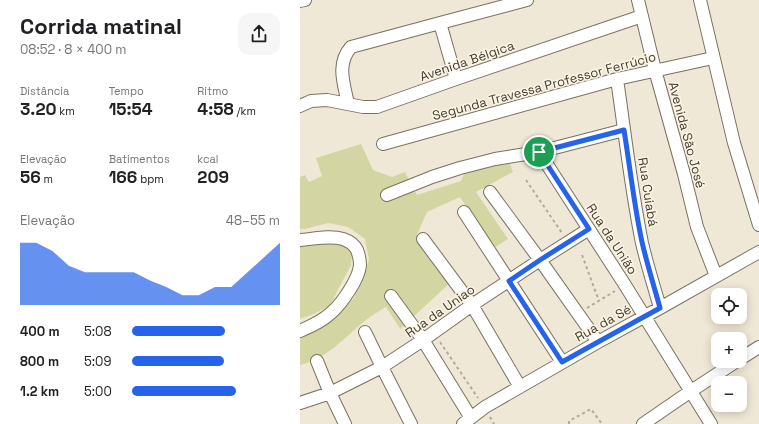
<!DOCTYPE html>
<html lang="pt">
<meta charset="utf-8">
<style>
:root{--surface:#fff;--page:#f6f6f6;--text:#202124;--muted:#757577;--accent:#2563eb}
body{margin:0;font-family:"Space Grotesk",sans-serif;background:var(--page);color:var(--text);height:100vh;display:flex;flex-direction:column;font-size:15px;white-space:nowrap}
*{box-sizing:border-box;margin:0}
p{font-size:13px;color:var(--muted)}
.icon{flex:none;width:22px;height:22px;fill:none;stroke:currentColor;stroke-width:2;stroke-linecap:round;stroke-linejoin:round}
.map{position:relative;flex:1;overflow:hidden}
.panel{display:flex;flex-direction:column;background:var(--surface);width:300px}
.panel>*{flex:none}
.tools{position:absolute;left:411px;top:288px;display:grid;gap:8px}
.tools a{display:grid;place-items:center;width:36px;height:36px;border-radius:8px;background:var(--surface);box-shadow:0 2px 10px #0003;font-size:20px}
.pin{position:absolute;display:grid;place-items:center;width:34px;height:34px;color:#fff;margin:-17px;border:2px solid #fff;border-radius:50%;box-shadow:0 1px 4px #0007}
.round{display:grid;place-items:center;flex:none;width:42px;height:42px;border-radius:12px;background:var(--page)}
.overview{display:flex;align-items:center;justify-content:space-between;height:68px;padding:0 20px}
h1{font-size:22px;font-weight:600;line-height:30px}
.metrics{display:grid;grid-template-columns:repeat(3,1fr);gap:6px;height:68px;padding:4px 20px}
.metrics div{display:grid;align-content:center}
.metrics b{font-size:17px;font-weight:600}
.metrics small{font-size:11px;font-weight:400}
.metrics p{font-size:11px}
.chart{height:112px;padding:8px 20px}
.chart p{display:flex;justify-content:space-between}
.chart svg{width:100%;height:72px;margin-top:4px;fill:var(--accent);opacity:.7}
ul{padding:0 20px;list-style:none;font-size:13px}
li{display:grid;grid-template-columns:64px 48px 1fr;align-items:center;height:30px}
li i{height:10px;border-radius:5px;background:var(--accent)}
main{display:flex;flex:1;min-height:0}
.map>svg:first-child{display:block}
.green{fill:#d3d6a2}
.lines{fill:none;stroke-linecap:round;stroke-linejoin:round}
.minor-casing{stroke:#797161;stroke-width:14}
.path{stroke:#b1ab9d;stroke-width:2;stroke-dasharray:3 3;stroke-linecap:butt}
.minor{stroke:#fff;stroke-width:12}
.route-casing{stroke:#fff;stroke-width:8}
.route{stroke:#2563eb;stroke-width:5}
.labels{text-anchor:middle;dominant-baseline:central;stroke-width:3;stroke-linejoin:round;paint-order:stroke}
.street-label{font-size:13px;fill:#3f3c35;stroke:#fdf5e3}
</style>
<main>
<section class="panel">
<div class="overview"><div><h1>Corrida matinal</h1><p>08:52 · 8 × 400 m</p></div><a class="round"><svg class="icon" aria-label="share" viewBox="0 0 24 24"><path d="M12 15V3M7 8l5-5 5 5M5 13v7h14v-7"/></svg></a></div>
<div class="metrics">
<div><p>Distância</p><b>3.20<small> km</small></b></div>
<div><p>Tempo</p><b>15:54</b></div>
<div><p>Ritmo</p><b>4:58<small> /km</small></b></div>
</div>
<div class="metrics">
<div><p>Elevação</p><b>56<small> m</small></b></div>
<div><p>Batimentos</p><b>166<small> bpm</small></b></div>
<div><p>kcal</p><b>209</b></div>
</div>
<div class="chart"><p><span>Elevação</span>48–55 m</p>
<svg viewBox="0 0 160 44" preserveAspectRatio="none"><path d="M0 44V6L10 6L20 11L30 20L40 24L50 24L60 24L70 24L80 29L90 33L100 38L110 38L120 33L130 33L140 24L150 15L160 6V44z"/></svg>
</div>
<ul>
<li><b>400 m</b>5:08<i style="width:63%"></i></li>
<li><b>800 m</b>5:09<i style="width:62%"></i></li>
<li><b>1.2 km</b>5:00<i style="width:70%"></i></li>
</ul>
</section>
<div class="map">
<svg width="459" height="424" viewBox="0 0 459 424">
<rect width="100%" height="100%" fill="#f0e8d6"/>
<!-- green -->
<path class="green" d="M61 144 73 170 92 177 105 172 117 195 161 181 165 172 209 161 213 172 176 192 208 239 194 248 160 197 127 212 116 237 150 283 100 329 86 307C79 311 73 315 67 319 46 336 27 359 0 365V336L15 330 33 320 54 298 65 273 69 259 65 239 48 227 28 223 5 229H0V177L5 175 9 182 22 176 16 158Z
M37 242 49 248 52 254 51 265 30 305 14 314 0 319V246Z"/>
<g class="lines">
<!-- minor casing -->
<g class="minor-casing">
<path id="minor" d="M338 0 355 70 384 174 397 227 416 276
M400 0 434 143 459 225
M0 1 5 0
M140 23 156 79
M317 79C325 134 331 189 342 243 347 265 354 286 360 308
M48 104C44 84 36 64 51 47L140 23 227 0
M0 106 11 101 27 100 63 107H77L156 79 342 16
M83 144 317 79 413 58
M239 152 325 285 411 424
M190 192 240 260 298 342
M87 195 132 177 160 168 195 159 239 152 324 130
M164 212 262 362
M123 239 172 305 220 387
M0 240C13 239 30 235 43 239 49 241 54 244 57 250 59 255 60 260 60 265 59 279 42 303 32 312 23 321 11 326 0 331
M91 296 123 340 171 418
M65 332 82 367 111 424
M440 359 459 347
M17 361 30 393 45 424
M0 403 30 393 82 367 123 340 172 305 240 260 289 229
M163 424 185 407 298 342 360 308 459 252
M343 424 391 391 437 361"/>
</g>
<!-- path -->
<path class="path" d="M226 180 262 233
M282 255 299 301
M287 308 315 291
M140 342 178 398
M190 417 194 424
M269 424V421L291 409 302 424"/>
<!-- minor -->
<use href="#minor" class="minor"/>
</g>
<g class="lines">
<!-- route casing -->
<g class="route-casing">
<path id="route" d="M324 130C330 167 334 205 342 242 347 264 354 286 360 308L298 342 262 362 209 281 240 260 289 229 239 152Z"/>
</g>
<!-- route -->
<use href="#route" class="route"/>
</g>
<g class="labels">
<!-- street labels -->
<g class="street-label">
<text transform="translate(167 61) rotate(-19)">Avenida Bélgica</text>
<text transform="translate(244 86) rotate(-15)">Segunda Travessa Professor Ferrúcio</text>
<text transform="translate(387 135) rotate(75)">Avenida São José</text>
<text transform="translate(348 192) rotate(81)">Rua Cuiabá</text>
<text transform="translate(312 239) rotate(57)">Rua da União</text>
<text transform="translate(140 311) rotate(-35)">Rua da Uniao</text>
<text transform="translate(303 323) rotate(-29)">Rua da Sé</text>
</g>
</g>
</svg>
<div class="tools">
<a><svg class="icon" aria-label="locate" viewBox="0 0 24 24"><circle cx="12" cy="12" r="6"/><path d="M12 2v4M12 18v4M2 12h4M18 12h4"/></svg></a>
<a>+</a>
<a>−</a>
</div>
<div class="pin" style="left:239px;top:152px;background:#1e9e55"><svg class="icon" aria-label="arrive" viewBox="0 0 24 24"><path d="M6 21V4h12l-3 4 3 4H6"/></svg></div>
</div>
</main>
